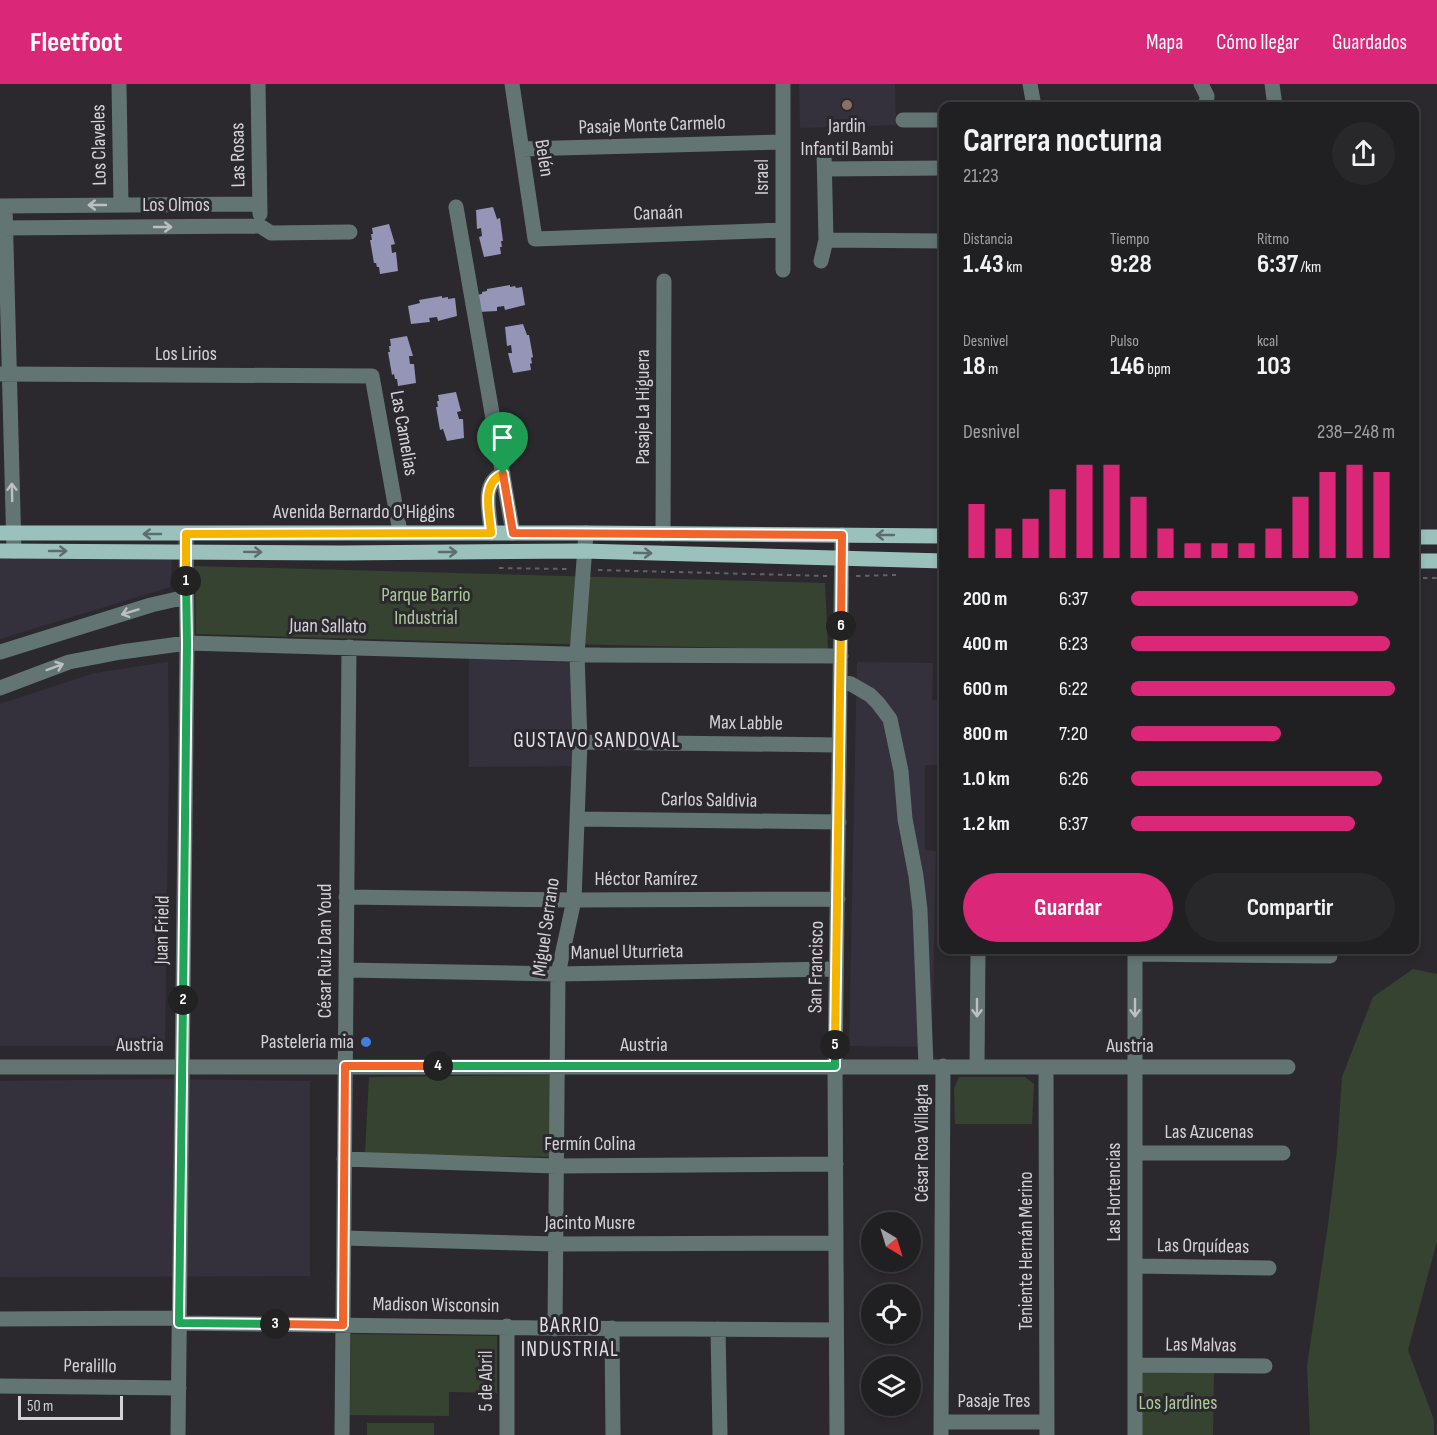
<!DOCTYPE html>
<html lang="es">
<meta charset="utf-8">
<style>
:root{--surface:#201f22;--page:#28272a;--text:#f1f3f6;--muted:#a2a2a5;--line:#3d3d40;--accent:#db2777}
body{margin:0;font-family:"Sofia Sans Condensed",sans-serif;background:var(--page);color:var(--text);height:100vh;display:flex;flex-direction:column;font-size:22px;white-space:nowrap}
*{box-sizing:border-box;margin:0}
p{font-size:20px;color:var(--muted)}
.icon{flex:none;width:33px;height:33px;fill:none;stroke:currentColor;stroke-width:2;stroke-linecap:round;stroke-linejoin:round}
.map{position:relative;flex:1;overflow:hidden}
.panel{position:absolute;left:939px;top:18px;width:480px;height:852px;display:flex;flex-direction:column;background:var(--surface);border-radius:12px;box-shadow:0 3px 9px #0003,0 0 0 2px var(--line)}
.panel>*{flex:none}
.needle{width:39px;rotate:142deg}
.tools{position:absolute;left:861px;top:1128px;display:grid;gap:12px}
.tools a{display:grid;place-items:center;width:60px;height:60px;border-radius:50%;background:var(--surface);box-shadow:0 3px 9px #0003,0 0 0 2px var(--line);font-size:30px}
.scale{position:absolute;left:18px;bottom:15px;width:105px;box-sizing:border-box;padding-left:6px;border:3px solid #d3d2d6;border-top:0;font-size:16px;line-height:21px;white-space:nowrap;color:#d3d2d6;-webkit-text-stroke:4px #2b292e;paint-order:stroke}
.pin{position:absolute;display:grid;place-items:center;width:51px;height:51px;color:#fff;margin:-62px -26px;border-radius:50% 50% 50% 0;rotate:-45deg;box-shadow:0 0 6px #0007}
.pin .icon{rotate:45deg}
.km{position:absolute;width:30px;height:30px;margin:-15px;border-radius:50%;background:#222;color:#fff;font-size:16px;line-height:30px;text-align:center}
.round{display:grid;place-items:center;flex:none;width:63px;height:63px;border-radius:32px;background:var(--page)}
.summary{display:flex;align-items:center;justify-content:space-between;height:102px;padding:0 24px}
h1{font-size:33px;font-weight:700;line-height:45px}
.metrics{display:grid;grid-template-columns:repeat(3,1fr);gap:9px;height:102px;padding:6px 24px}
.metrics div{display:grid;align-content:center}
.metrics b{font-size:26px;font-weight:700}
.metrics small{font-size:16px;font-weight:400}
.metrics p{font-size:16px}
.chart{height:168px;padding:12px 24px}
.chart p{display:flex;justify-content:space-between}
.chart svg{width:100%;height:108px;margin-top:6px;stroke:var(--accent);stroke-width:6}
.cta{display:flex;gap:12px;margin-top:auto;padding:12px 24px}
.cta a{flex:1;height:69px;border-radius:36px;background:var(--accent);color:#fff;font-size:24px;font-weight:700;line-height:69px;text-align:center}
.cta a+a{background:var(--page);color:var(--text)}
ul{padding:0 24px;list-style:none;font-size:20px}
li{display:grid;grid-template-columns:96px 72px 1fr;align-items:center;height:45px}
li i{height:15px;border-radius:8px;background:var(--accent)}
header{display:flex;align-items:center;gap:36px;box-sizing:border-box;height:84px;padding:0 30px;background:var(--accent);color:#fff}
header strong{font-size:28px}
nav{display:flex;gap:33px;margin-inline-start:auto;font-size:21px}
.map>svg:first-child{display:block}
.built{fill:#35313c}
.green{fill:#374331}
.building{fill:#9495b7}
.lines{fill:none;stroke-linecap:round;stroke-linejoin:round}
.path{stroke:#636166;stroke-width:2;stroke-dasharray:4.5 4.5;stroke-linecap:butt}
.minor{stroke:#637573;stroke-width:15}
.major{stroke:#9bc1bc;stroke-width:15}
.oneway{stroke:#bdbfc2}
.oneway2{stroke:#5d6d6e}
.split-1-casing{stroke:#fff;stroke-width:12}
.split-2-casing{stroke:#fff;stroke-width:12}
.split-3-casing{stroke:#fff;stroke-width:12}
.split-4-casing{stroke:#fff;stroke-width:12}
.split-5-casing{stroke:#fff;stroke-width:12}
.split-6-casing{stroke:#fff;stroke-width:12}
.split-7-casing{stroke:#fff;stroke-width:12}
.split-1{stroke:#f5b400;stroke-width:8}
.split-2{stroke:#22a559;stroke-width:8}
.split-3{stroke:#22a559;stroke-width:8}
.split-4{stroke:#f0652b;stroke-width:8}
.split-5{stroke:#22a559;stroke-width:8}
.split-6{stroke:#f5b400;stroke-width:8}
.split-7{stroke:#f0652b;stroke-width:8}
.education-dot{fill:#8d6e63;stroke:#2b292e;stroke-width:2}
.shop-dot{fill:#3f7fe0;stroke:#2b292e;stroke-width:2}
.labels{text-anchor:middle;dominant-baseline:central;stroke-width:6;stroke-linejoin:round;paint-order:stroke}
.street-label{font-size:20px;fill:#d3d2d6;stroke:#2b292e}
.poi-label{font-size:20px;fill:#d3d2d6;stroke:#2b292e}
.park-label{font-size:20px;fill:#abcc99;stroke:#2b292e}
.neighbourhood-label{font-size:21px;letter-spacing:1.5px;fill:#e3e1e8;stroke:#2b292e}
</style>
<header>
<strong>Fleetfoot</strong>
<nav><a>Mapa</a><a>Cómo llegar</a><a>Guardados</a></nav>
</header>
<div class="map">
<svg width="1437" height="1351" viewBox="0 0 1437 1351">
<rect width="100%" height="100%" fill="#2b292e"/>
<!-- built -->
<path class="built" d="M799 0H895L896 41 800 44Z
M172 473 170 503 0 555V475Z
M469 575 577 579 575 682 469 683Z
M168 578 169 677 165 962H0V620L94 589Z
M857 578 933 579 932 616 943 617 944 681H925V766L936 767 932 963 849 962Z
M167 995 310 997V1192L0 1193V997Z"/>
<!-- green -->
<path class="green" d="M195 482 825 499 828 566 469 558 196 550Z
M1413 885 1437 890V1157L1408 1266 1434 1336V1351H1310L1307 1282 1328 1141 1337 1066 1342 993 1373 913Z
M557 991 558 1073 365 1070 369 993Z
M959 993H1025L1034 1000 1032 1040H955L954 1004Z
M351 1250 497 1252V1309L449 1308V1332L350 1331Z
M1142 1287H1214L1213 1351H1142Z
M367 1339H434V1351H367Z"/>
<!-- building -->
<path class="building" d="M493 123 497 135 500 134 503 157H501L502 163H500L501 170 484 173 479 153 482 152 481 144 477 145 476 126Z
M389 140 395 160 391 161 392 169 396 168 398 187 380 190 379 183H377L376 179H374L370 156H372L371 150H373L372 144Z
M510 201V203L515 202 516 204 522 203 525 221 505 226 504 222 497 223V227L478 228 475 211 482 210V208L487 207V205Z
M442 212V214L448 213V215L455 214 457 232 438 237 437 233 429 234 430 238 411 240 408 222 420 219 419 216Z
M523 240 527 251H529L533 273 531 274 532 279 530 280 531 286 513 289 508 269H512L511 261 507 262 505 243Z
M407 252 413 272H409L410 280H414L416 299 398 302 397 295H395L394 290 392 291 388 268H390L389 262H391L390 255Z
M456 308 461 327 457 328 459 335H463L464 354 447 357 443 345 440 346 436 323H438L437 317H439L438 311Z"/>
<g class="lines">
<!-- path -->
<path class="path" d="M499 484 569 485
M598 486 827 492
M856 492 896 491
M1414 494H1437"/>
<!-- minor -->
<path class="minor" d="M119 0 121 121
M258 0 260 130
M512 0 535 155 783 146
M783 0V186
M1030 0 1034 22
M1201 0 1207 12 1206 22
M1272 0 1275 22
M903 36H944
M522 65 782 58
M825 85 944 84
M0 122 260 120
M5 122 14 467
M456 123 513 449
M0 144 260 142 271 149 350 148
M826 156 944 157
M821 177 826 156 824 67
M0 290 372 292 400 448
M491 449C490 429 480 398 503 390
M663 450 664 197
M0 568 151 521 186 513
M840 597 851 600 870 611 878 619 890 635 901 687 905 735 916 792 920 826 926 982
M0 604 69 578 121 568 187 559 600 571 841 572
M580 658 839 661
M578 735 839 738
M346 813 574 816 838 815
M1135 866V1351
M1135 870 1330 872
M346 886 558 890 836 885
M0 983H1288
M977 983 978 866
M1046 983 1047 1351
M1135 1069H1283
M344 1075 556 1082 836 1080
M344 1154 556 1160 836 1159
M1135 1182 1269 1184
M0 1235 179 1234
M179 1239 540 1244 836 1246
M612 1244 613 1351
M555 1245 558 890 574 816 580 658 577 570 586 449
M718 1245 720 1351
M1135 1281 1265 1282
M0 1302 179 1304
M941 1338H1047
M178 1351 187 559 186 450
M342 1351 349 563
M507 1351V1242
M837 1351 835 982 842 451
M941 1351 943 982"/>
<!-- major -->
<path class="major" d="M0 449H586L944 452
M1414 453H1437
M0 467 341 469 583 467 944 477
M1414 477H1437"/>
</g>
<!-- one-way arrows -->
<defs><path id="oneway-shaft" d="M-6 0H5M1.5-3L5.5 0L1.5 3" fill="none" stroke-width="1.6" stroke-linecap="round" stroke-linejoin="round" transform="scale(1.5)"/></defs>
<g class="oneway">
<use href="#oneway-shaft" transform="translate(97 121) rotate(180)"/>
<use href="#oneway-shaft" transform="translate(163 143)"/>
<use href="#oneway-shaft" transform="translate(12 408) rotate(-91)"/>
<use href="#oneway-shaft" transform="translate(130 528) rotate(163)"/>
<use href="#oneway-shaft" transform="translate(55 583) rotate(-20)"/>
<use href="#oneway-shaft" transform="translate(977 924) rotate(90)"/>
<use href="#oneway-shaft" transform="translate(1135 924) rotate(90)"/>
</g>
<g class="oneway2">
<use href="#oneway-shaft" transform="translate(152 450) rotate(-180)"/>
<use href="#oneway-shaft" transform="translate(885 451) rotate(-180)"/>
<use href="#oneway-shaft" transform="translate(58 467)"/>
<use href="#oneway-shaft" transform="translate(253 468) rotate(1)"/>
<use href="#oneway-shaft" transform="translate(448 468)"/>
<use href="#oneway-shaft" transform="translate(643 469) rotate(2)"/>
</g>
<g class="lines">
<!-- split-1 casing -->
<g class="split-1-casing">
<path id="split-1" d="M186 497V450L491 449C490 429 480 399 503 390"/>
</g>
<!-- split-2 casing -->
<g class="split-2-casing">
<path id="split-2" d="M183 916 187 559 186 497"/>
</g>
<!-- split-3 casing -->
<g class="split-3-casing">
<path id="split-3" d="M183 916 179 1239 275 1240"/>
</g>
<!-- split-4 casing -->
<g class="split-4-casing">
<path id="split-4" d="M275 1240 343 1241 345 982H438"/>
</g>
<!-- split-5 casing -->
<g class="split-5-casing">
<path id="split-5" d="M438 982H835V961"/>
</g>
<!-- split-6 casing -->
<g class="split-6-casing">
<path id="split-6" d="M835 961 841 542"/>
</g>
<!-- split-7 casing -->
<g class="split-7-casing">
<path id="split-7" d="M503 390 513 449 842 451 841 542"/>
</g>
<!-- split-1 -->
<use href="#split-1" class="split-1"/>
<!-- split-2 -->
<use href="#split-2" class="split-2"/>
<!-- split-3 -->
<use href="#split-3" class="split-3"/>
<!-- split-4 -->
<use href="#split-4" class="split-4"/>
<!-- split-5 -->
<use href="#split-5" class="split-5"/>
<!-- split-6 -->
<use href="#split-6" class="split-6"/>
<!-- split-7 -->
<use href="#split-7" class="split-7"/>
</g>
<!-- markers -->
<circle class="education-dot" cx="847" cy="21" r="6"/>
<circle class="shop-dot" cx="366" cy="958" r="6"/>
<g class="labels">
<!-- street labels -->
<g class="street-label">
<text transform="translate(652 41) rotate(-2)">Pasaje Monte Carmelo</text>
<text transform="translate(99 61) rotate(-91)">Los Claveles</text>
<text transform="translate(238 71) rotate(-91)">Las Rosas</text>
<text transform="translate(544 74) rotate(81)">Belén</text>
<text transform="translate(762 93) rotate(-90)">Israel</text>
<text x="176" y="121">Los Olmos</text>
<text transform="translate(658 129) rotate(-2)">Canaán</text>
<text x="186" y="270">Los Lirios</text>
<text transform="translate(643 323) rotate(-90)">Pasaje La Higuera</text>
<text transform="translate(404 349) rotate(80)">Las Camelias</text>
<text x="364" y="428">Avenida Bernardo O'Higgins</text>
<text transform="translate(328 542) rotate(1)">Juan Sallato</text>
<text transform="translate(746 639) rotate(1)">Max Labble</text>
<text transform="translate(709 716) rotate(1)">Carlos Saldivia</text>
<text x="646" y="795">Héctor Ramírez</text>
<text transform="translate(546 843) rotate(-82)">Miguel Serrano</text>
<text transform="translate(162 846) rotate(-89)">Juan Frield</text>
<text transform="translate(325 867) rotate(-90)">César Ruiz Dan Youd</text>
<text transform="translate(627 868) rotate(-1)">Manuel Uturrieta</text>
<text transform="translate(816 883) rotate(-89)">San Francisco</text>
<text x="140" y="961">Austria</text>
<text x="644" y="961">Austria</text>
<text x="1130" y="962">Austria</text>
<text x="1209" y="1048">Las Azucenas</text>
<text transform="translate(922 1059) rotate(-90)">César Roa Villagra</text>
<text x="590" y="1060">Fermín Colina</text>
<text transform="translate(1114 1108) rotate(-90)">Las Hortencias</text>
<text x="590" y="1139">Jacinto Musre</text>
<text transform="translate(1203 1162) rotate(1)">Las Orquídeas</text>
<text transform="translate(1026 1167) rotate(-90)">Teniente Hernán Merino</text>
<text transform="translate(436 1221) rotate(1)">Madison Wisconsin</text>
<text transform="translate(1201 1261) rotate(1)">Las Malvas</text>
<text transform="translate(90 1282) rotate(1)">Peralillo</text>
<text transform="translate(486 1297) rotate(-90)">5 de Abril</text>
<text x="994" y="1317">Pasaje Tres</text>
</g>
<!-- poi labels -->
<g class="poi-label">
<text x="847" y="42">Jardin<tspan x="847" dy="23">Infantil Bambi</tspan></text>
<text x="354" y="958" text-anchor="end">Pasteleria mia</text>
</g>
<!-- park labels -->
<g class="park-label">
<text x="426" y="511">Parque Barrio<tspan x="426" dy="23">Industrial</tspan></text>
<text x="1178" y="1319">Los Jardines</text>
</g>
<!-- neighbourhood labels -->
<g class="neighbourhood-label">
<text x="597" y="656">GUSTAVO SANDOVAL</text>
<text x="570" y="1241">BARRIO<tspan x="570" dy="24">INDUSTRIAL</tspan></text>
</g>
</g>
</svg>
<div class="tools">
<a><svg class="needle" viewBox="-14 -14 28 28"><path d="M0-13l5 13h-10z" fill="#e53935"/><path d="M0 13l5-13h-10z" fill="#a2a2a5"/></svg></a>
<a><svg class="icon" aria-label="locate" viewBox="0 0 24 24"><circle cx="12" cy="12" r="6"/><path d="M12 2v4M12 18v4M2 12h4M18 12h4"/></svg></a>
<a><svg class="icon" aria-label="layers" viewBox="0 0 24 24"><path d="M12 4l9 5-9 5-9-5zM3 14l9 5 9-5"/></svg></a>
</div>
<div class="scale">50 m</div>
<div class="pin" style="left:503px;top:390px;background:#1e9e55"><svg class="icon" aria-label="arrive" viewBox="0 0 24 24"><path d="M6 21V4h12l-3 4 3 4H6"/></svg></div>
<b class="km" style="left:186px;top:497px">1</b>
<b class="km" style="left:183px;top:916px">2</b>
<b class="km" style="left:275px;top:1240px">3</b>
<b class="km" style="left:438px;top:982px">4</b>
<b class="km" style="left:835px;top:961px">5</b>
<b class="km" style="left:841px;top:542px">6</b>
<section class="panel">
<div class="summary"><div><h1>Carrera nocturna</h1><p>21:23</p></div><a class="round"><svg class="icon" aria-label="share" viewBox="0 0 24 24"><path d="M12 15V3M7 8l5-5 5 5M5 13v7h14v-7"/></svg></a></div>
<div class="metrics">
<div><p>Distancia</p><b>1.43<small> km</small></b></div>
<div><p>Tiempo</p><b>9:28</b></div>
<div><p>Ritmo</p><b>6:37<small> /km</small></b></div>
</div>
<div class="metrics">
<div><p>Desnivel</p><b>18<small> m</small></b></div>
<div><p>Pulso</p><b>146<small> bpm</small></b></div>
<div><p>kcal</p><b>103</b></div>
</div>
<div class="chart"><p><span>Desnivel</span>238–248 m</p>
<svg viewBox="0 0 160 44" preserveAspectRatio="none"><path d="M5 44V22M15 44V32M25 44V28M35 44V16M45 44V6M55 44V6M65 44V19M75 44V32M85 44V38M95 44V38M105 44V38M115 44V32M125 44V19M135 44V9M145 44V6M155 44V9"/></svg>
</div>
<ul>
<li><b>200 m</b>6:37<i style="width:86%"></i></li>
<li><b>400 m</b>6:23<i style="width:98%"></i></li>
<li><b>600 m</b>6:22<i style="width:100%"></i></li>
<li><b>800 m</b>7:20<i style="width:57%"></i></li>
<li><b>1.0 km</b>6:26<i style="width:95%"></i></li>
<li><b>1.2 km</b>6:37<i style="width:85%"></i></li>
</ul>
<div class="cta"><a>Guardar</a><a>Compartir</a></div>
</section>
</div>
